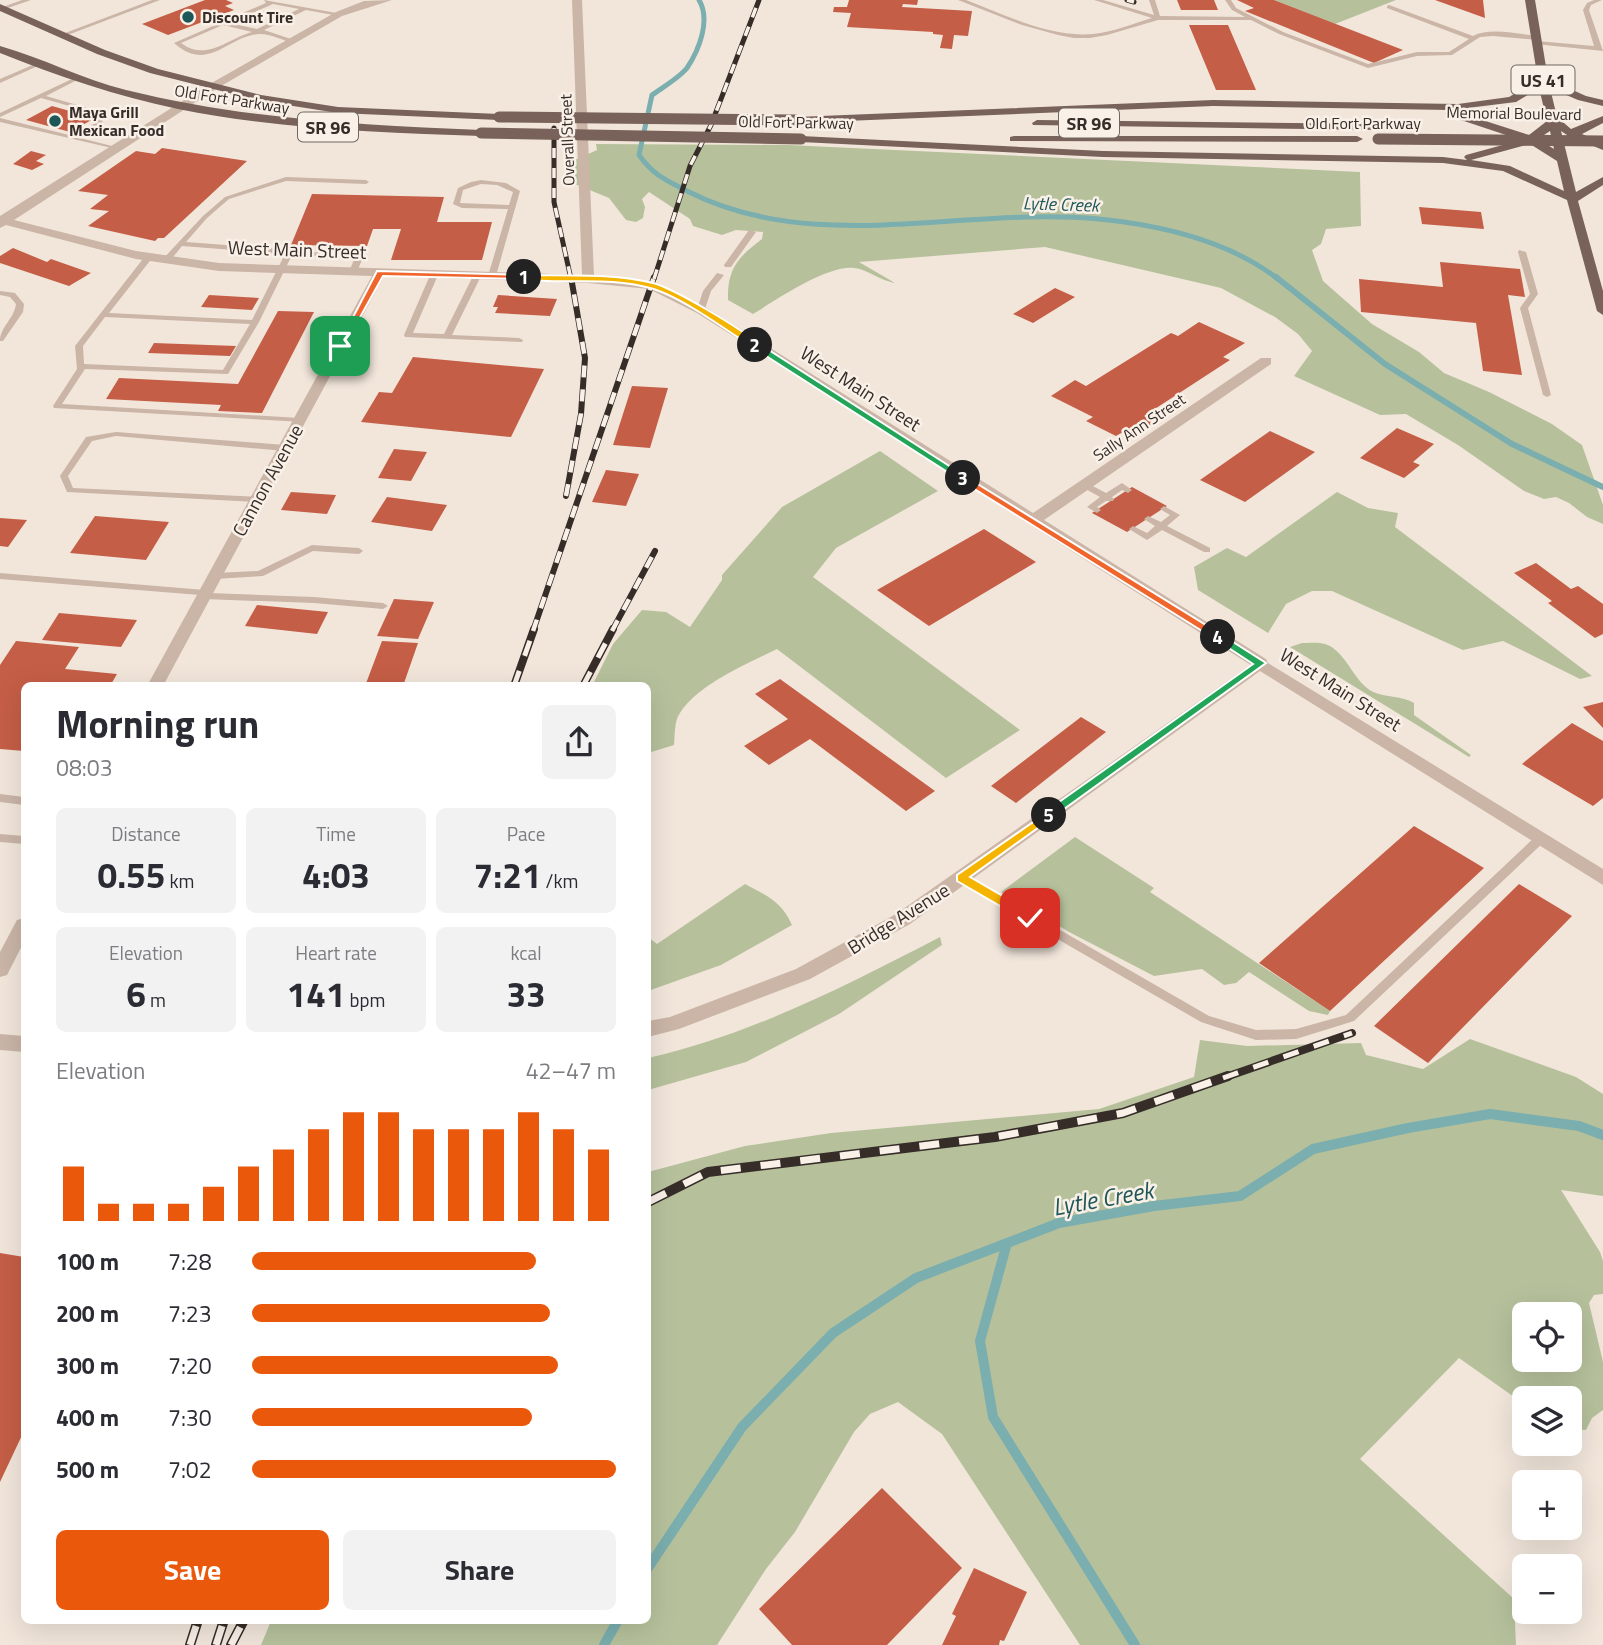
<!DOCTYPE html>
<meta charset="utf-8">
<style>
:root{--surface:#fff;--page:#f2f2f3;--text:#2b2b33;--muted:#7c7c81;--accent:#ea580c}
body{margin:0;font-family:"Titillium Web",sans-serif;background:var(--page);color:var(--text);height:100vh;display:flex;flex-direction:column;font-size:26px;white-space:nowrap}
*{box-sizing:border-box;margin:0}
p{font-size:23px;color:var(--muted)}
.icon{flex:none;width:38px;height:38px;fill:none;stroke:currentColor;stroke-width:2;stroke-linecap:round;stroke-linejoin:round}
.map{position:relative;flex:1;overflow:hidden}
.side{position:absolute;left:21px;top:682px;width:630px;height:942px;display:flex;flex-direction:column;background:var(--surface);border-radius:10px;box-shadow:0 7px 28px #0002}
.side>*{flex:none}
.controls{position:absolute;left:1512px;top:1302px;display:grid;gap:14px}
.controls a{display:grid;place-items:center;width:70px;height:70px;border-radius:10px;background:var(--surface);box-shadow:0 7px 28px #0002;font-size:35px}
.pin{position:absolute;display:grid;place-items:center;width:60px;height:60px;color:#fff;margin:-30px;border-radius:14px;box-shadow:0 4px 10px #0006}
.km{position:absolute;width:35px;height:35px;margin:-18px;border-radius:50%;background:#222;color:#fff;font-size:19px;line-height:35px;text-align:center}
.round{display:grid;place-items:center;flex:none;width:74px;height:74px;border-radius:10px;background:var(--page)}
.headline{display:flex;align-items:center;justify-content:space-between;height:119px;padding:0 35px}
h1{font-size:38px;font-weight:700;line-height:52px}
.stats{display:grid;grid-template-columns:repeat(3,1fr);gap:10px;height:119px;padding:7px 35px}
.stats div{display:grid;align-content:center;border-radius:10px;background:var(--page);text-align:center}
.stats b{font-size:35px;font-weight:700}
.stats small{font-size:19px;font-weight:400}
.stats p{font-size:19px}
.chart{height:196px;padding:14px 35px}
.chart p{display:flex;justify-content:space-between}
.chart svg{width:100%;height:126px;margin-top:7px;stroke:var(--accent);stroke-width:6}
.primary-button{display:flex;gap:14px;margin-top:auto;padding:14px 35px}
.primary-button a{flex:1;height:80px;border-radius:10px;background:var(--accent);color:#fff;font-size:28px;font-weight:700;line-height:80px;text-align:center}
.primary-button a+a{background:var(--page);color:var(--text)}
ul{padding:0 35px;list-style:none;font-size:23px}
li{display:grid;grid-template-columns:112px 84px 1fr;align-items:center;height:52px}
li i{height:18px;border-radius:9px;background:var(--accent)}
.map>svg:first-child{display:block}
.green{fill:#b6c19c;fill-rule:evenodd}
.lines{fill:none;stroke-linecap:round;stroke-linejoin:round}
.stream-far2{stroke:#7baeae;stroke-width:5}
.stream-far1{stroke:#7baeae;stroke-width:6}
.stream{stroke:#7baeae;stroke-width:10}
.building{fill:#c55e46}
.service{fill:#cab5a7;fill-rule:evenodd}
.minor{fill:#cab5a7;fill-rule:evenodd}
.tertiary{fill:#cab5a7;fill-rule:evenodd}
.primary{fill:#786259;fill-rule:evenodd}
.rail-far3-casing{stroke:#362c28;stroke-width:5}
.rail-far2-casing{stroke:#362c28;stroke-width:6}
.rail-far1-casing{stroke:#362c28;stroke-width:8}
.rail-casing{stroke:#362c28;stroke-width:10}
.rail-far3{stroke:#f9f0e8;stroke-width:3.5;stroke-dasharray:10;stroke-linecap:butt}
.rail-far2{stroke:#f9f0e8;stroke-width:4.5;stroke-dasharray:12;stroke-linecap:butt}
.rail-far1{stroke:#f9f0e8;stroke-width:5;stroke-dasharray:16;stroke-linecap:butt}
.rail{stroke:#f9f0e8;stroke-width:7;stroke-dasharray:20;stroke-linecap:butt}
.primary-bridge{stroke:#786259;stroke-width:11}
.split-1{fill:#f0652b;stroke:#fff;stroke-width:2}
.split-2{fill:#f5b400;stroke:#fff;stroke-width:2}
.split-3{fill:#22a559;stroke:#fff;stroke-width:2}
.split-4{fill:#f0652b;stroke:#fff;stroke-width:2}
.split-5{fill:#22a559;stroke:#fff;stroke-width:2}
.split-6{fill:#f5b400;stroke:#fff;stroke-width:2}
.poi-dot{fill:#1e5757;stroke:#f9f0e8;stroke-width:2.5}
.labels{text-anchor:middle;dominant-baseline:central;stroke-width:5;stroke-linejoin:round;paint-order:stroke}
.far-poi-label{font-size:16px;font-weight:bold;fill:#362c28;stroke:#f9f0e8;text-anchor:start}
.far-street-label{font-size:16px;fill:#362c28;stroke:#f9f0e8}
.shield{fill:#f9f0e8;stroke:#706762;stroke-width:2}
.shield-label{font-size:18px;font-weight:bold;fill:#362c28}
.far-water-label{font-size:18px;font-style:italic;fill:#1e5757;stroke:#f9f0e8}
.street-label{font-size:19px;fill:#362c28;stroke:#f9f0e8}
.near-water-label{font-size:24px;font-style:italic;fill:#1e5757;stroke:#f9f0e8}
</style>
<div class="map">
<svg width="1603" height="1645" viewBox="0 0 1603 1645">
<rect width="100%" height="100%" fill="#f2e6db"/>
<!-- green -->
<path class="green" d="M1274 0H1396L1335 24Z
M596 144 788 145 1360 172 1361 226 1326 229 1321 244 1312 250 1323 281 1372 324 1419 352 1444 373 1489 392 1552 424 1582 445 1603 505V524L1587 517 1569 503 1556 497 1544 499 1524 491 1458 445 1406 414 1380 415 1294 376 1312 351 1298 334 1275 317 1221 288 1045 247 859 262 895 283C881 281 867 269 854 268 827 265 776 300 753 314L728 300C727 269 738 257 762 239L763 232 736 230 722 235 693 226 690 219 649 192 642 199 645 207 643 218 636 222 626 220 609 198 575 184V160L597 150Z
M880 451 938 491 836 548 813 577 1020 730 946 778 777 649C748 663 697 685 680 713 674 721 675 735 674 745L648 753V686H592L613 644 642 610 666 612 690 627 722 580V575L782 507Z
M1337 492 1368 508 1398 513 1395 527 1592 676 1580 679 1503 641 1463 650 1332 591H1312L1286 604 1268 633 1198 590 1194 567 1227 548 1246 557Z
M1302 643C1309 643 1319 642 1325 644 1344 650 1352 676 1367 688 1381 699 1399 694 1414 703V715L1471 755 1469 757 1290 647Z
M1075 837 1154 888 1150 892 1330 1011 1328 1015 1309 1011 1249 972 1236 983 1224 985 1202 969 1154 976 1071 933 1001 892Z
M745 884C766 895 782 902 792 925L721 965 648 991V937L657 944Z
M940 937 942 945 839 1014 746 1062 648 1090V1058C751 1035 847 985 940 937Z
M1470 1039 1576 1077 1603 1094V1196L1561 1190 1600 1252 1603 1261V1294L1594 1295 1589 1303 1603 1362V1410L1592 1418 1586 1430 1570 1429V1398H1524V1404L1459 1358 1360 1459 1514 1599 1516 1645H1080L942 1434 898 1402 870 1414 854 1432 795 1532 766 1569 717 1645H261L271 1621 648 1620V1172L745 1146 831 1133 1099 1109 1194 1077 1200 1040 1247 1046 1361 1043 1366 1055 1423 1069ZM1524 1314H1570V1360H1524Z"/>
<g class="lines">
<!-- stream-far2 -->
<path class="stream-far2" d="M699 0C711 20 699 50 687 68 679 78 663 87 652 95L639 155C655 177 666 180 689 192 816 256 964 206 1099 219 1160 225 1229 241 1278 279"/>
<!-- stream-far1 -->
<path class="stream-far1" d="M1276 277 1385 364 1512 444 1603 487"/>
<!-- stream -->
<path class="stream" d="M1007 1243 980 1341 993 1417 1135 1645
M648 1568 742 1427 833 1333 916 1278 1059 1223 1154 1206 1240 1196 1313 1149 1408 1128 1490 1114 1579 1126 1603 1135
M604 1645 618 1620"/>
</g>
<!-- building -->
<path class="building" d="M205 0H226L233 3 225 6 234 10 168 35 142 24Z
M849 0H918L917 5 903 4 902 7 972 11 968 36 954 35 952 49 940 48 943 35 933 34V32L847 27 851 13 833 12 834 7H847Z
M1177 0H1214L1218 10H1181Z
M1237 0H1274L1403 50 1374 63 1245 11 1254 8Z
M1435 0H1483L1485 18Z
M1189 25H1228L1256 90H1216Z
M52 106 95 118 70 132 26 120Z
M162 148 247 161 164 238H158L155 241 88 226 109 211 90 209 108 195 78 191 136 151 155 154Z
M31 151 46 155 36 161 44 164 32 170 13 164Z
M312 194 444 197 437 222H492L482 260H391L401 229H373L367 246 291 245Z
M1419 207 1481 212 1484 229 1422 224Z
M13 248 47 262 51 259 91 273 69 286 0 263V256Z
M1440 262 1520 269 1525 297 1508 295 1522 375 1483 371 1476 323 1361 312 1359 279 1443 287Z
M1055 288 1075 297 1033 323 1013 314Z
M209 295 259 298 252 310 201 307Z
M498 295 557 299 550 316 495 313 498 307H493Z
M278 311 314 312 262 413 218 411 221 405 106 399 119 378 238 384Z
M1199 322 1245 343 1223 357 1230 360 1144 416 1155 422 1133 437 1123 432 1116 436 1086 421 1093 417 1051 396 1075 380 1086 386 1171 333 1178 336Z
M154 343 236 346 230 356 148 353Z
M413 357 544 369 511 437 361 422 379 392 392 393Z
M632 386 668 388 650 448 613 445Z
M1397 428 1434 444 1413 462 1420 465 1404 478 1360 458Z
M1270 431 1315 452 1245 502 1200 480Z
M394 449 427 452 411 481 378 478Z
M606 470 639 474 626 506 592 502Z
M1132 487 1167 506 1127 532 1092 513Z
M291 492 336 495 327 514 281 510Z
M387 497 447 505 432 531 371 522Z
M95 516 169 522 146 560 70 553Z
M0 518 27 520 8 547 0 546Z
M984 529 1036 562 929 626 877 590Z
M1536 563 1571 589 1578 586 1603 604V634L1595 638 1548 603 1552 601 1514 573Z
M394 599 434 602 418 639 377 636Z
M257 605 328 612 317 634 245 626Z
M59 613 137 620 121 647 42 640Z
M16 641 79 647 65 669 117 674 110 686H24V751L0 749V665Z
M382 641 418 643 403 686H365Z
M780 679 935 791 906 811 810 739 769 765 744 746 788 719 755 694Z
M1603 702V728L1583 707Z
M1081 717 1106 732 1016 803 991 786Z
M1572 723 1603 741V798L1593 806 1522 764Z
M1414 826 1484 868 1330 1011 1259 963Z
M1519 884 1572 916 1428 1063 1374 1026Z
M0 1253 24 1257V1431L0 1482Z
M882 1488 962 1568 887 1645H792L759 1609Z
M974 1568 1027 1592 1004 1641 1000 1640 999 1645H942L956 1616 952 1614Z"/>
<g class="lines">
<!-- service -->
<path class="service" d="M22 0H31L5 9 0 8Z
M152 0H160L65 36 60 35Z
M264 0 342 14 339 16 306 10 264 30 294 40V42L292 43C282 40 271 34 260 34 228 35 209 74 174 43L266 3ZM273 4 299 9 257 29 229 23ZM223 25 252 32C227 39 207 62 181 43Z
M958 0H966C1006 15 1049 38 1093 34 1113 32 1132 24 1152 18L1094 0H1103L1154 15 1149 0H1155L1160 16 1245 17 1232 10 1225 0H1231L1236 8 1283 32 1368 64 1417 52H1449L1469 39 1387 8V6L1389 5 1473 36C1490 27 1518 34 1537 36L1540 38 1537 40 1493 36 1480 37 1452 55 1417 56 1368 68 1279 34 1251 20H1158L1107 35 1090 38H1074L1058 35 1022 25Z
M1594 0H1602L1591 5 1589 10 1603 51 1535 44 1534 43 1537 41 1594 46 1583 10 1587 3Z
M35 64 40 65 0 83V79Z
M74 78 79 79 46 96 98 111 103 117 102 124 80 138 116 147V149L0 122V118L73 136 97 122V117L94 113 41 98 0 117V113Z
M286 177 366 180 369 182 366 184 286 181 229 199 207 218 186 242 281 249 298 252 363 253 364 255 356 274 349 272 355 257 292 255 259 322 228 374 85 369 62 404 300 418H303V422L54 408 53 406 77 369 75 346 146 255 153 257 109 313 252 320 285 254 182 246 169 262 162 260 203 216 225 197ZM105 317 250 324 223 370 84 364 83 346Z
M481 180 506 183 520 191 496 276 492 278 488 276 508 209 462 208 453 204 458 188 471 182ZM481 184 497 185 513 192 509 205 460 203 463 190Z
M749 230 756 232 731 267H725L724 265Z
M1519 250 1526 252 1538 294 1528 308 1551 395 1547 397 1543 395 1520 308 1530 294 1518 252Z
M431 273 438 275 413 333 444 334 473 276 477 274 481 276 452 335 519 338 523 340 522 342 405 337 404 335Z
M717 273 724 275 711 291 704 312H698L697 310 703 291Z
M0 291 15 293 24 304 23 312 3 341H0C0 327 14 319 16 304L10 297 0 295Z
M116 432 285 445 289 448 285 451 116 436 92 441 68 476 73 488 260 497 261 499 257 502 67 492 60 476 86 437Z
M1085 482 1106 493 1122 483 1132 490 1128 493 1122 490 1112 497 1114 499 1113 501H1106L1097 507 1101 510 1097 513 1087 507 1100 497 1082 487V483Z
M1164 506 1180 515 1167 526 1210 548V552H1204L1162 530 1147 540 1129 529 1133 526 1147 533 1155 526 1144 519 1148 516 1161 522 1170 515 1160 509Z
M312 545 359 548 363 551 359 554 313 551 263 576 215 579 210 576 215 573 258 571Z
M0 573 205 590 209 593 314 597 383 603 388 606 383 609 314 603 204 599 201 598 200 595 0 579Z
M0 794 24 797V805L0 802Z
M0 834 24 836V844L0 842Z
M1540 835 1544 836 1545 839 1544 842 1354 1021 1296 1039 1256 1040 1201 1022 957 881 956 878 957 875H965L1209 1016 1256 1030 1296 1029 1346 1015 1536 836Z"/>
<!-- minor -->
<path class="minor" d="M392 0 342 16 216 89 14 220 136 251 219 263 582 275 572 0H582L594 276 656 283 705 307 1033 513 1261 358H1271V364L1044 520 1266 659 1268 663 1266 667H1254L697 313 649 289 588 283 384 276 163 686H147L372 276 219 271 136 259 6 225 0 228V216L208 85 336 12 364 1Z
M24 918V942L7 975 0 977V952L17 920Z"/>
<!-- tertiary -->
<path class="tertiary" d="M1260 658 1603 869V885L1260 671 910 924 810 979 679 1029 648 1037V1021L670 1017 796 969 896 914Z
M0 1034 24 1036V1052L0 1050Z"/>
<!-- primary -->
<path class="primary" d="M1525 0H1535L1548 79 1586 96 1603 100V106L1578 100 1550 88 1557 117 1571 129 1603 116V123L1582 134 1603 143V150L1576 139 1573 142H1565L1563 140 1567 135 1561 131 1576 192 1603 177V185L1578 201 1603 291V315L1597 311 1567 200 1503 171 1443 163 1103 157 801 142 795 139 801 136 1103 151 1443 157 1467 160 1464 157 1466 155 1521 140 1446 115 1445 113 1449 110 1213 106 796 123 791 120 796 117 1213 100 1458 104 1509 97 1538 80ZM1539 88 1547 121 1529 135 1451 110 1516 102ZM1550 131 1554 149 1538 139ZM1530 144 1557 161 1564 191 1510 166 1471 160Z
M0 4 105 50 158 69 261 95 338 107 499 114 504 117 499 120 338 113 261 101 150 73 97 54 0 11Z
M0 46C43 58 82 79 126 90 243 119 361 125 481 130L486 133 481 136C380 133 278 129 178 109 116 96 58 76 0 53Z
M1037 120 1382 124 1387 127 1382 130 1033 125 1032 123Z
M1014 136H1357L1363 139 1357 142 1010 141V137Z"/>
<!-- rail-far3 casing -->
<g class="rail-far3-casing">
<path id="rail-far3" d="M1127 0 1134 2
M554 128V202L571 279
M654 279 690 166 711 125 759 0"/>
</g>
<!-- rail-far2 casing -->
<g class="rail-far2-casing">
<path id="rail-far2" d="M566 496 581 414 585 358 571 277
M533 631 654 277
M612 631 655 551"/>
</g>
<!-- rail-far1 casing -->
<g class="rail-far1-casing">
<path id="rail-far1" d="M514 686 534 629
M583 686 613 629
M1223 1078 1352 1033"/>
</g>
<!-- rail casing -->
<g class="rail-casing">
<path id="rail" d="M648 1202 708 1172 995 1137 1123 1113 1228 1076
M190 1645 198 1620
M216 1645 224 1620
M231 1645 244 1620"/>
</g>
<!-- rail-far3 -->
<use href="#rail-far3" class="rail-far3"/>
<!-- rail-far2 -->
<use href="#rail-far2" class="rail-far2"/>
<!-- rail-far1 -->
<use href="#rail-far1" class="rail-far1"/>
<!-- rail -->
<use href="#rail" class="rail"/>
<!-- primary-bridge -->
<path class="primary-bridge" d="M499 117 796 120
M481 133 801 139
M1378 139 1603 141"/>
</g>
<!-- split-1 -->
<path class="split-1" d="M377 271 524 275 528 277 524 279 383 276 344 346 337 348Z"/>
<!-- split-2 -->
<path class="split-2" d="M524 275C564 276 613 273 653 283 675 289 742 329 760 345L752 347C725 329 680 296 650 288 609 276 562 285 521 279Z"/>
<!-- split-3 -->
<path class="split-3" d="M752 343H758L968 478 960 480 752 347Z"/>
<!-- split-4 -->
<path class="split-4" d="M963 475 1222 635 1223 637 1215 639 960 480V476Z"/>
<!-- split-5 -->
<path class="split-5" d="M1215 635H1222L1266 663 1053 817H1045V812L1253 664 1215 639Z"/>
<!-- split-6 -->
<path class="split-6" d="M1049 811 1055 815 1053 817 970 877 1034 914V921H1026L957 881V875Z"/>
<!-- markers -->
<g class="poi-dot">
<circle cx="188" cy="17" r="7"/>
<circle cx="55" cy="121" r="7"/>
</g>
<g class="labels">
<!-- far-poi labels -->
<g class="far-poi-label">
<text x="202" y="17">Discount Tire</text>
<text x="69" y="112">Maya Grill<tspan x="69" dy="18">Mexican Food</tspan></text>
</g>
<!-- far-street labels -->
<g class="far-street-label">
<text transform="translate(232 99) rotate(9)">Old Fort Parkway</text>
<text transform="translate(1514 113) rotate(1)">Memorial Boulevard</text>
<text transform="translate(796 122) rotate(1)">Old Fort Parkway</text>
<text x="1363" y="123">Old Fort Parkway</text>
<text transform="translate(567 140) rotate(-92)">Overall Street</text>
<text transform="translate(1139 427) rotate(-34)">Sally Ann Street</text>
</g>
<!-- shield labels -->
<g class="shield">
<rect x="1511.5" y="65.5" width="63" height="29" rx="5"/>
<rect x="1059" y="108.5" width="60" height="29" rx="5"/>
<rect x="298" y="112.5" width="60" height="29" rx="5"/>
</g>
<g class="shield-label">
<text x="1543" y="80">US 41</text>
<text x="1089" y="123">SR 96</text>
<text x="328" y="127">SR 96</text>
</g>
<!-- far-water labels -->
<g class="far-water-label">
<text transform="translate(1061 204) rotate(2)">Lytle Creek</text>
</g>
<!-- street labels -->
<g class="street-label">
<text transform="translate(297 249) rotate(2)">West Main Street</text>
<text transform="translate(861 388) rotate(33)">West Main Street</text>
<text transform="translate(267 480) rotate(-61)">Cannon Avenue</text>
<text transform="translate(1341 689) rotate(32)">West Main Street</text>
<text transform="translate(898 918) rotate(-32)">Bridge Avenue</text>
</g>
<!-- near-water labels -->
<g class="near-water-label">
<text transform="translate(1103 1198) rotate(-10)">Lytle Creek</text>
</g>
</g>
</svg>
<div class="controls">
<a><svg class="icon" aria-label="locate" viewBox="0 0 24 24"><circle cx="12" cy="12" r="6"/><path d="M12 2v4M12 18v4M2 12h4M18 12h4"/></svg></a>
<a><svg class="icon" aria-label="layers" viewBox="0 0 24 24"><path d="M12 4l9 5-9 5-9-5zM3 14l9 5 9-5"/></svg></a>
<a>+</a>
<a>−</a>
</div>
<div class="pin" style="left:340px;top:346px;background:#1e9e55"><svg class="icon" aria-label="arrive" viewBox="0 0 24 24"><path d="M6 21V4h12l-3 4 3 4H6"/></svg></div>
<div class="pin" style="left:1030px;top:918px;background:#d93025"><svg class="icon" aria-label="check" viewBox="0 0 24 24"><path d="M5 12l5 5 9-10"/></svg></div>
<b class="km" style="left:524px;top:277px">1</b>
<b class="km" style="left:755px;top:345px">2</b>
<b class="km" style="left:963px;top:478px">3</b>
<b class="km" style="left:1218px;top:637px">4</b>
<b class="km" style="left:1049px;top:815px">5</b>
<section class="side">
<div class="headline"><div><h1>Morning run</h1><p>08:03</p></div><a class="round"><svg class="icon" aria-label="share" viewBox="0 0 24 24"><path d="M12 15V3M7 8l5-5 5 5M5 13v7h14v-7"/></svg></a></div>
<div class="stats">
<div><p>Distance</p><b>0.55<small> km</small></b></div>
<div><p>Time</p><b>4:03</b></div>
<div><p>Pace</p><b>7:21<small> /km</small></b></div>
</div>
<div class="stats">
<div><p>Elevation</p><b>6<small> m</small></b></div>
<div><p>Heart rate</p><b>141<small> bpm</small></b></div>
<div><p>kcal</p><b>33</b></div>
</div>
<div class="chart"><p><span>Elevation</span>42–47 m</p>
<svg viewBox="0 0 160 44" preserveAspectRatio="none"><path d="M5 44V25M15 44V38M25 44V38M35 44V38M45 44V32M55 44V25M65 44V19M75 44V12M85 44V6M95 44V6M105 44V12M115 44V12M125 44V12M135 44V6M145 44V12M155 44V19"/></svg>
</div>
<ul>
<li><b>100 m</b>7:28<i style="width:78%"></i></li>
<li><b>200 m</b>7:23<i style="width:82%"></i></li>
<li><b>300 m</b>7:20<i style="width:84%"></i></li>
<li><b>400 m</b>7:30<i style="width:77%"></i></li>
<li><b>500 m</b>7:02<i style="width:100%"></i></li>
</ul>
<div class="primary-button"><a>Save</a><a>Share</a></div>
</section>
</div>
